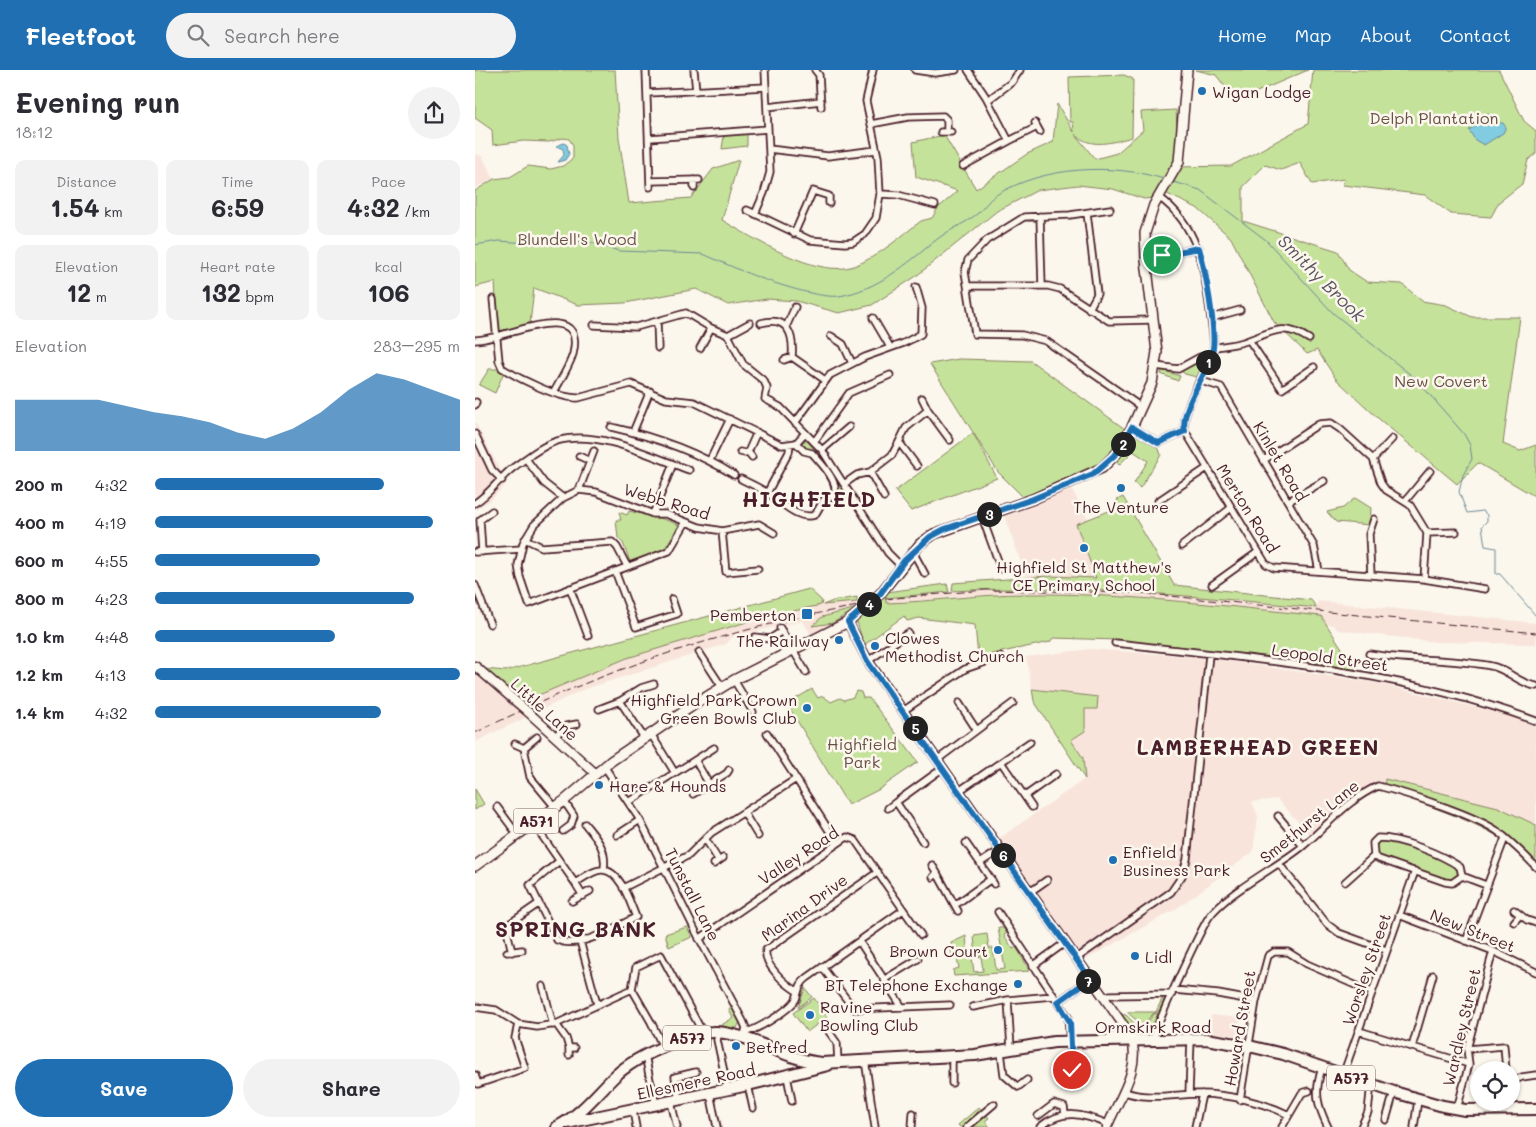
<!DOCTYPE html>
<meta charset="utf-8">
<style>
:root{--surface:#fff;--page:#f2f2f3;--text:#2b2b33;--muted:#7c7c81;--accent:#1f6fb2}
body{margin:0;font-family:Mali,sans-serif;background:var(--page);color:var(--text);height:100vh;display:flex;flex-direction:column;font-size:19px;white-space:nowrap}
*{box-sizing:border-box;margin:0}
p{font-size:16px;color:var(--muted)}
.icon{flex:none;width:28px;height:28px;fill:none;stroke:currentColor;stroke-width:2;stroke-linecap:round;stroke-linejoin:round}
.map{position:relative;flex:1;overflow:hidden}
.drawer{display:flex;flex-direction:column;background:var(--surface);width:475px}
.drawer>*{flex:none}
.buttons{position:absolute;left:995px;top:991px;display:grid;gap:10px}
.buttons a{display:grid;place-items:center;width:50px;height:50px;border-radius:50%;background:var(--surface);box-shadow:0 1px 4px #0004;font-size:25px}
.pin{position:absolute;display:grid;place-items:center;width:42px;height:42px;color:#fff;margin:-21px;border:2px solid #fff;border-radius:50%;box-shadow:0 1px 5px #0007}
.km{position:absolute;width:25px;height:25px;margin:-12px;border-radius:50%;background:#222;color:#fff;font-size:14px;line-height:25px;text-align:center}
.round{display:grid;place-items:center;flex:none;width:52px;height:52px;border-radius:26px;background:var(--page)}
.headline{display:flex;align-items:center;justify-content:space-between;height:85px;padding:0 15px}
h1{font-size:28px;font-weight:800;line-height:38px}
.metrics{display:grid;grid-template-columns:repeat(3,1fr);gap:8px;height:85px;padding:5px 15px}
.metrics div{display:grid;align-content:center;border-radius:10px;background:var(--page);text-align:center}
.metrics b{font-size:25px;font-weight:800}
.metrics small{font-size:14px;font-weight:400}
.metrics p{font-size:14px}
.chart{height:140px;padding:10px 15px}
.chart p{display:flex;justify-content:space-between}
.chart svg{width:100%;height:90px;margin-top:5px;fill:var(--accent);opacity:.7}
.primary-button{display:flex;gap:10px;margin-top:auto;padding:10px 15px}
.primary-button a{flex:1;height:58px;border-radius:30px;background:var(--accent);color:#fff;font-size:20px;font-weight:800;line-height:58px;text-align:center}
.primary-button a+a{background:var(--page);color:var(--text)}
ul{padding:0 15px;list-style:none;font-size:16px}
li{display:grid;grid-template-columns:80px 60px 1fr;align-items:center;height:38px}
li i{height:12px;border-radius:6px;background:var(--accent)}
header{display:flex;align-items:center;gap:30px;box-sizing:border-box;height:70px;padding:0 25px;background:var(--accent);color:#fff}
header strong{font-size:24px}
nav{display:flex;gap:28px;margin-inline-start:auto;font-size:18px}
.search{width:350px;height:45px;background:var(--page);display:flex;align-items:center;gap:12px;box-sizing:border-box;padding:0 18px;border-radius:28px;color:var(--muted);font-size:19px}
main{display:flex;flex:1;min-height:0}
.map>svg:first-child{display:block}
.built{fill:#f8e4db}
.green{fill:#c5e29a;stroke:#888062}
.water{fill:#81cce1;stroke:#6b8798}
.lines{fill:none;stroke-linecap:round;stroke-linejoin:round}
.stream{stroke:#6b8798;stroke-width:1}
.street-casing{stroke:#4a1f2b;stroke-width:9}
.secondary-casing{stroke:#4a1f2b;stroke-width:11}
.primary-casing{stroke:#4a1f2b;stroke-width:12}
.highway-casing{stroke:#4a1f2b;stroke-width:14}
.street{stroke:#fbf7ec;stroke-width:5.5}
.secondary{stroke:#fbf7ec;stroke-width:8}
.primary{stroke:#fbf7ec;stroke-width:9}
.highway{stroke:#fbf7ec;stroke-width:10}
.rail{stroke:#4a1f2b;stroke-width:1;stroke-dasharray:8 4;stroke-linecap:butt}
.secondary-bridge-casing{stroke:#4a1f2b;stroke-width:11;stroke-linecap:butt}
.secondary-bridge{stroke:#fbf7ec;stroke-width:8}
.route-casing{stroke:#fff;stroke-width:10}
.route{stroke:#1f6fb2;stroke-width:6}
.poi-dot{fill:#1f6fb2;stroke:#fbf7ec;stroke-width:2}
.labels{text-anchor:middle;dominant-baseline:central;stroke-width:5;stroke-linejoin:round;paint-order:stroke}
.shield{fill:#fbf7ec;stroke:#7f6065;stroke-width:1}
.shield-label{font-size:15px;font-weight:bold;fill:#4a1f2b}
.poi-label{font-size:16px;fill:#4a1f2b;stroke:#fbf7ec;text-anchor:start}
.park-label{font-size:16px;fill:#695047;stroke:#fbf7ec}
.street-label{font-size:16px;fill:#4a1f2b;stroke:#fbf7ec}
.water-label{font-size:18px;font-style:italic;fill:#5a5362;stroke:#fbf7ec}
.district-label{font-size:21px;font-weight:bold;letter-spacing:1px;fill:#4a1f2b;stroke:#fbf7ec}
</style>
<header>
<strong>Fleetfoot</strong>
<div class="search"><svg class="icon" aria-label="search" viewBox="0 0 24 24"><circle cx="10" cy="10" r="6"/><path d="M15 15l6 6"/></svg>Search here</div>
<nav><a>Home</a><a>Map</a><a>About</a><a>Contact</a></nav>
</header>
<main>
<section class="drawer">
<div class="headline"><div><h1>Evening run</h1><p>18:12</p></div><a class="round"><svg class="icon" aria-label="share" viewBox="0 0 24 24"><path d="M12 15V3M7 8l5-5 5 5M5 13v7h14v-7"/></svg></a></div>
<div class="metrics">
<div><p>Distance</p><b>1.54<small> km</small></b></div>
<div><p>Time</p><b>6:59</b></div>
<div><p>Pace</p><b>4:32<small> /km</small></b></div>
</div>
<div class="metrics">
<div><p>Elevation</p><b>12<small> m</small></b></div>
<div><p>Heart rate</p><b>132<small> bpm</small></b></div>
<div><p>kcal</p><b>106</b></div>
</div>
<div class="chart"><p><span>Elevation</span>283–295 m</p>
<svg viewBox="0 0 160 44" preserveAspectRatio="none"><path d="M0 44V19L10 19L20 19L30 19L40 22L50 25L60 27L70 30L80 35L90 38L100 33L110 25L120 14L130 6L140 9L150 14L160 19V44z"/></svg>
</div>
<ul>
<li><b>200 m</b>4:32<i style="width:75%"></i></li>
<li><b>400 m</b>4:19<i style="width:91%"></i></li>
<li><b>600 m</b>4:55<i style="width:54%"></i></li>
<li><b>800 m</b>4:23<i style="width:85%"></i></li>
<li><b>1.0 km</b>4:48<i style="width:59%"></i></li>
<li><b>1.2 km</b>4:13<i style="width:100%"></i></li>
<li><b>1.4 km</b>4:32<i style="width:74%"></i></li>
</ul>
<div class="primary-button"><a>Save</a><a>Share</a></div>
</section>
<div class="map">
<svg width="1061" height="1057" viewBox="0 0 1061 1057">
<rect width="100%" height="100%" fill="#fbf7ec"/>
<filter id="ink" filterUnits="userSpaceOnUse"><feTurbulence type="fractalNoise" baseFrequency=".02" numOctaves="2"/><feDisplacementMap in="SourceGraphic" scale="10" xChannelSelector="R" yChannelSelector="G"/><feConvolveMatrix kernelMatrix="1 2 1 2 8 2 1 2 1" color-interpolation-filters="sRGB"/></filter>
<g filter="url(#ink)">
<!-- built -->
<path class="built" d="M0 84 7 86 19 109 0 118Z
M0 352 32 413 17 429 0 440Z
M596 418 613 449 644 437 642 430 648 427 699 515 603 507 552 509 528 443Z
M609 518 666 521 841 538 843 531 1061 553V574L961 572 863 560 858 555 851 554 846 546 664 528 552 524 493 526 411 534 410 528 510 519Z
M382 527 384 539 336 565 328 551 259 566 251 574 107 620 0 672V603L35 632 118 599 220 567 310 542Z
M615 579 724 587 901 613 1036 646 1061 656V755L910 709 909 720 894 724 840 770 802 729 777 732 783 746 778 782 701 839 599 896 516 774 610 709 608 688 596 670 610 638 623 627 557 619 551 587Z
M736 945 765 948 763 966 734 962Z"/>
<!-- green -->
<path class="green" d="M0 0H140L144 68 154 133 216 128 238 99 264 90 247 150C278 168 342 209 379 196 403 187 426 166 446 151L457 148 463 138 483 121 441 107 438 72 469 65 501 119 552 84 578 72 582 34 599 62 598 52H595L594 7 649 5 658 9 657 67C638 72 616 80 600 64L620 89 642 83 668 60 666 42 701 40 704 91 679 128 669 129 638 119 603 115 563 120 522 141 440 207 397 235 364 243 321 231 292 229 253 235 221 219 150 233 103 235 59 218 55 254 23 265 20 212 0 217V121L19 109 35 107 53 96 76 99 88 96 98 88V75L94 69 88 68 74 72 48 71 18 75 17 60 0 48Z
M721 0H833L761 31 741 5Z
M838 0H1024L1049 51 1061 61V84L1053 90 1047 114 1024 132 1016 147 976 144 950 125 868 115 869 109 837 114 825 93 806 100 790 95 768 117V151L863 181 874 200 892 212 927 214 947 231 971 235 997 247H1045L1028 374 1045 381 1061 375V427L1003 393 982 414 904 349 861 309 842 280 832 284 799 252 756 168 722 138 688 122 702 97 756 96 833 54Z
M272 64V76L247 79 249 65Z
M484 289 556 291 650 359C628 406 593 410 549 428L523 402 455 294Z
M725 289 734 290 725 308 710 304 703 299Z
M14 299H25L29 302 20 323 4 315Z
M687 300 705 306 703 311 686 304Z
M498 363 522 408 436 441 420 421Z
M658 363 684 379 686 385 665 418 659 413 673 391 658 381 644 395 641 391Z
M329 371H332L350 392 369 421 362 426C363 413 352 393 342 383 337 378 330 381 325 374Z
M648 427 699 515 836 530 842 538C720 526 599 514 477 521L478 513 574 506 621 508 601 454 644 437 642 430Z
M880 428 896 438 895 455 861 452 852 442 868 438Z
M154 441C173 446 186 447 204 455L189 480 155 492 148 473 143 468 141 450H146L144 442 152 445Z
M472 514 474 522 411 528V533C457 532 504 524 551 524 650 523 748 536 846 546L881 600 840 592 643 570 578 568 575 572 503 587 500 555 444 548 432 551 429 546 389 575 382 552 411 522Z
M334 519 347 531 346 535 282 549 152 588 47 632 9 599 31 601Z
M382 527V532L348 535 358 531Z
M382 538 358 553 337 556 347 547Z
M337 619 343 628 348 626 356 632 365 628 369 630 378 627 381 621 386 622 388 628H394L443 692 403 720 373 735 312 634Z
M557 619 623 627 622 639H610V661L596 670 608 688 610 709 559 631Z
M910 709 1023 737 1061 755V803C1041 760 951 736 909 720Z
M0 719 9 734 0 740Z
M903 768 940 777 985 797 987 806 977 813 899 786 898 773Z
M212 857 217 867 194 877 190 864Z
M523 858H528L532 863 529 865 538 879 541 877 555 901 479 906 478 900 484 898 482 888 478 889 476 879 470 880 477 878 476 873 491 866 493 888H497L499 902 508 901 506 886 501 887 499 866 512 864 514 878H518L521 900 530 899Z
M330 918 337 927 323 938Z
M339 928 352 947 332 962 318 943Z
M687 929 689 931 684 941 679 943 667 955 652 942H681Z
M257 936 265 952 262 958H246L248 954 258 948 254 940Z
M683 943 675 961 669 956 679 944Z
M644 944 651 945 664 958 659 963Z
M504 1037 514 1048 510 1051 515 1057H485L483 1055Z"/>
<!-- water -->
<path class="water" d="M1012 44 1019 46 1020 53H1028L1031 57 1028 63 1009 75 1000 70 994 60 1003 54Z
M89 73 92 75 94 84 90 90 83 92 89 85 88 79 81 76Z"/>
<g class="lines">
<!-- stream -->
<path class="stream" d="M699 112 725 120 791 170 858 243 941 309 989 364 995 375 997 389 988 405 984 422 992 443 1008 441 1012 445V451L1007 456 1010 476 1021 478V504H1025L1061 546
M0 175 24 171 66 174 97 171 118 173 144 181 228 184 267 201
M270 202C288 210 344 229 364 226 402 220 432 194 461 170 473 160 490 154 502 144 509 138 513 130 521 125 569 96 637 93 689 109"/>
<!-- street casing -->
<g class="street-casing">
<path id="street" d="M171 0 175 117
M219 0 221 21
M340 0 344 5 346 37
M440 0 460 3 481 0
M493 0 511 27 534 71 562 57
M173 23 291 17
M513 30 537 12 545 0
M292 37 346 31
M560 53 565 62
M396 54 433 47 468 46 472 50V62
M466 62H476
M175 68 293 59
M294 79 353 86 401 80
M488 96 534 71
M219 110V118
M175 111 224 110
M405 124 423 125 460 135
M684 127C723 155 729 197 735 241 736 253 740 268 738 279 732 303 705 339 710 361L791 494 799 498 949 509 1010 519
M635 139 595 145 549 147 512 170 493 190 490 202 500 264 547 265 571 271 666 337
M272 140 335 170 370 173 378 172 390 164 401 148 405 124 403 87 391 31 398 0
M612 143 622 224 614 239
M280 144 289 123 295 102 290 0
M565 146 567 216
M319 164 338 121 354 126V133
M687 185 724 178
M493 216H573L585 219 634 251 677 250
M18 229 24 291 27 298C45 309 82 328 103 328L156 314 191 329 219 332 307 375 321 373 330 363
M398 248 415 277
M736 248 765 240
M182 251 183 278
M286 253C313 245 319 265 317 287L350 310
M119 255 161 257 211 243 236 258 253 265 268 294 289 311 292 318 290 329 305 337 347 380 413 483 426 496
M311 257 320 237
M253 265 275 253
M356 266 368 274 377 293
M0 270C27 271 112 225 98 284 94 297 85 311 79 322
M774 270 807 319 839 297
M225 278 236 258
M738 278C749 275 763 275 774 270 799 261 809 253 834 269
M309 290 317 287
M681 296 703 299 725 287H732
M726 311 746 317 839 476 844 501
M447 328 453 340
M0 335 1 332
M320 353 355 305 390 287 429 273 446 264 447 238 441 217
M136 357C180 367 221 381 259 405
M657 357 683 373 710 361
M158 362 175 321
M0 364 17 400 27 410
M339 372 374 323 415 305
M424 372 431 358 453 340 475 370
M347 380 374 357
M265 382 269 383 273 382
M104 386 115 391
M277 387 273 382 282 362
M51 389 69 413 88 428
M898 389 917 369
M235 390 255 349
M789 390 844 354 856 353 865 359 898 389 906 413 911 420 935 435 952 463 949 509
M395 402 417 385 424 372 442 396
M266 409C274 413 283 417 291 422 305 430 322 451 340 445L348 431 359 425C365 412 345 392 337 383L329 381 321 373
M369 414 382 405 395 402 409 427
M104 420 119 381
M292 423 314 382 315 374
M931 430 955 401
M683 431 732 398
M814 431 849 411
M0 433C16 423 25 407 39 397 52 388 66 376 82 371 122 359 176 386 214 400
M178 444 198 394
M507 447 526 499
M211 452 194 481 54 534 45 507 43 495 48 473 59 455 88 428 104 420 121 422 178 444H191L224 457 247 461 284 454 299 463
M247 461 251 502 283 499
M952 463 981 462
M50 469 67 477 137 472 142 477 152 496
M707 476 756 438
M0 482 46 479
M7 482 5 450 17 441
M438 482 450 504
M140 501 161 557 202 544 197 529
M896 505 894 464 899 449
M0 515 15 554
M737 515 783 482
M95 518 113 566
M305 558 331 602
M280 567 295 569 307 561
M640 573C783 589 926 601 1061 651
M224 582 247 617
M894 584C934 591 976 588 1016 596 1033 599 1044 614 1061 616
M393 591 433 563
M259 610 278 642
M145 631 166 618 179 614
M484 633 501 659
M124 639 145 631 170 669
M428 641 490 599 525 587
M292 663 362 773
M176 664 200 703
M80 666 91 656 102 654
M62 667 49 678 55 707 80 737
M40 674 49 678
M220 690 234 714
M462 690 538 633
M526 692 557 737
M129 696 165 750 223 866 268 951 271 958 268 969
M484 721 555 672
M218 724 252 703 254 700
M550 726 581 704
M154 732 239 678
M22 737 42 764
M413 738 421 732
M269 743 283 766
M803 746 828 776
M58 753 100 813C107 809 119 799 128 800 146 801 155 833 161 847 141 857 104 880 82 870L55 815 83 792
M110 754C122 769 132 779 129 799
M88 761 96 755 99 746 89 731
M142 765 165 750
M231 770 244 791
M448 772 421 732 468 698
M491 773 505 793
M239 794 248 788
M804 794 852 854 864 863 911 880
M457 795 462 803 458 807
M462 803 483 841
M987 806 977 813 970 812 904 789 899 786 898 773 903 768C926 768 966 784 985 797L987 806 1011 815
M870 812 899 786
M100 813 108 826
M519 814 505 793 525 780
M148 818 214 785 236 763 321 709
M555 822 572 810
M97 831 115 821
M480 835 516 809
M1039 840 1052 850 1061 853
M523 842 593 947 597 1001 607 1007
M924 845 1018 881 1061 902
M1039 852 1045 845
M224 869 372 767 380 770 446 865
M105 871 122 934
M384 871 427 937
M991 871 1030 768
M32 882 47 880
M37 882 32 861 34 854 63 834
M602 888 696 822 707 806 712 789 734 585
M558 896 591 872
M347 897 379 939 475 935
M410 909 443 889
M68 916 78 955
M699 920 743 924 781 931
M322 921C310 914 288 894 291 880L403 802
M628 927 635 925 697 924
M583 932 615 909
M0 937 21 940 43 954 62 957 81 954 157 919
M498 937 533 930
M81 954 91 968 94 978
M352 959 362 973 363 993
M884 961 994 994
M244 962 242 970 253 1020
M270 962C281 961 316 939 321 929 324 920 324 914 332 908L428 840
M679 969C678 960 726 859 734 847 751 823 804 796 828 776 853 755 873 729 903 716 931 723 1003 746 1025 763 1038 774 1050 785 1061 797
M188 977 176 952 157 919 161 897 186 885 228 963
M937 977 958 905
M536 979 533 930 578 926
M992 979 1029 976 1031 1000
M526 982 529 1005 543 1017 552 1010
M94 985V978H99
M170 985 175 1010
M390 990 400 1057
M847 998C839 1022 842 1035 853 1057
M0 1005 3 1014 50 998 40 968 43 954
M868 1005 940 801
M312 1006 317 1031
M1036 1012 1047 1007 1061 1005
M176 1013 181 1035
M477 1013V985
M273 1015 278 1038
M648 1021C671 1031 700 1024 724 1024 753 1024 788 1032 814 1045
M235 1023 242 1057
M714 1024 716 969
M204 1030 200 1007 221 1002
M765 1030 781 931 793 886 799 882H813L832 894 896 922
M196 1032 202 1057
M982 1039 994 994 992 979 1018 881
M158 1041 161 1057
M563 1046 579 1034 589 1037 590 1044
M911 1050 919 1022
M437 1057 438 1043
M492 1057 519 1034
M565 1057C588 1038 608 1044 633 1054
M720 1057 727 1024
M807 1057 827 1023 834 1021
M886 1057 893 1042 895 1023
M939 1057 943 1030"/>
</g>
<!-- secondary casing -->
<g class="secondary-casing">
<path id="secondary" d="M373 552 393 591 656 966C667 998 644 1028 632 1057
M0 596 39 630
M52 641 121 704
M634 970 644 964 648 954"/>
</g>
<!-- primary casing -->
<g class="primary-casing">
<path id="primary" d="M0 796 89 731 136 691 223 632 259 610 373 552 405 524 445 474 459 464 558 429 627 398 642 383 657 357 677 313 682 282 671 190 670 163 679 135 704 92 712 0"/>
</g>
<!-- highway casing -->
<g class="highway-casing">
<path id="highway" d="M92 1053 273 1015 353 995
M82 1057C106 1045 122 1023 141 1005 159 989 180 980 201 972 214 967 228 961 242 962 278 965 310 990 347 993L500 985 579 972 731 969 774 976 808 984 919 1022 968 1036 990 1040 1061 1039"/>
</g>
<!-- street -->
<use href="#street" class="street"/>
<!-- secondary -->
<use href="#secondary" class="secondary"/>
<!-- primary -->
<use href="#primary" class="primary"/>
<!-- highway -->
<use href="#highway" class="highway"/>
<!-- rail -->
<path class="rail" d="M410 529 510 520 665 523 1061 563
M0 663C122 602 249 559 383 536"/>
<!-- secondary-bridge casing -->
<g class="secondary-bridge-casing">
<path id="secondary-bridge" d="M39 630 52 641"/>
</g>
<!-- secondary-bridge -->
<use href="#secondary-bridge" class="secondary-bridge"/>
</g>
</g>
<g class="lines" filter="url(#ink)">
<!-- route casing -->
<g class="route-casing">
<path id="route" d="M597 1000 595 952 583 932 615 909 392 591 373 552 405 524 429 491 455 467 470 459 558 429 618 404 642 383 657 357 683 373 710 361C704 338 735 303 738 278 741 258 730 198 724 178L687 185"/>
</g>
<!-- route -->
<use href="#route" class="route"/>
</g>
<!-- markers -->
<g class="poi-dot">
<circle cx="727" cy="21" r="5"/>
<circle cx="646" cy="418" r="5"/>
<circle cx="609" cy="478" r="5"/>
<rect x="326" y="538" width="12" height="12" rx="2.5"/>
<circle cx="364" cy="570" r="5"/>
<circle cx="400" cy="576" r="5"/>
<circle cx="332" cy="638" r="5"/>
<circle cx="124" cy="715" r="5"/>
<circle cx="638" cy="790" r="5"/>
<circle cx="523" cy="880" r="5"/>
<circle cx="660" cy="886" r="5"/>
<circle cx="543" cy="914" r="5"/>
<circle cx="335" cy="945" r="5"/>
<circle cx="261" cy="976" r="5"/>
</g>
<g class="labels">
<!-- shield labels -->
<g class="shield">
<rect x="38.5" y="738.5" width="45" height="25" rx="4"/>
<rect x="188" y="955.5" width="48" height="25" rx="4"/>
<rect x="852" y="995.5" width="48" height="25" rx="4"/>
</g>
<g class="shield-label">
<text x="61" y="751">A571</text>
<text x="212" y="968">A577</text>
<text x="876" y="1008">A577</text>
</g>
<!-- poi labels -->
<g class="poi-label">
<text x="737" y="21">Wigan Lodge</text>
<text x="646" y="436" text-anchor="middle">The Venture</text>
<text x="609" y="496" text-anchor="middle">Highfield St Matthew's<tspan x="609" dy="18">CE Primary School</tspan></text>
<text x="321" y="544" text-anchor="end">Pemberton</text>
<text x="410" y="567">Clowes<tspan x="410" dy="18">Methodist Church</tspan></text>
<text x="354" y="570" text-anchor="end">The Railway</text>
<text x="322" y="629" text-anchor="end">Highfield Park Crown<tspan x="322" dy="18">Green Bowls Club</tspan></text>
<text x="134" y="715">Hare &amp; Hounds</text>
<text x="648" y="781">Enfield<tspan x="648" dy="18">Business Park</tspan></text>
<text x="513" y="880" text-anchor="end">Brown Court</text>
<text x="670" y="886">Lidl</text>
<text x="533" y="914" text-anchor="end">BT Telephone Exchange</text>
<text x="345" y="936">Ravine<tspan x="345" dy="18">Bowling Club</tspan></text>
<text x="271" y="976">Betfred</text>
</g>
<!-- park labels -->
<g class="park-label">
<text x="959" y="47">Delph Plantation</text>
<text x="102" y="168">Blundell's Wood</text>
<text x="966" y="310">New Covert</text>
<text x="387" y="673">Highfield<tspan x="387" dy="18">Park</tspan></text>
</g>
<!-- street labels -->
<g class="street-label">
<text transform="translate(806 391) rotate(59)">Kinlet Road</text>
<text transform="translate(192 431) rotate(17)">Webb Road</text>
<text transform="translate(773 438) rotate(58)">Merton Road</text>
<text transform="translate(855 587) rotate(8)">Leopold Street</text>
<text transform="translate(70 639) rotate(42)">Little Lane</text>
<text transform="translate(834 751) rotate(-39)">Smethurst Lane</text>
<text transform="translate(323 785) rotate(-33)">Valley Road</text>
<text transform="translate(218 824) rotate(63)">Tunstall Lane</text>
<text transform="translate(329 837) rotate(-36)">Marina Drive</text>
<text transform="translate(998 860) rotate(22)">New Street</text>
<text transform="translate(891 899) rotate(-71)">Worsley Street</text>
<text x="678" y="956">Ormskirk Road</text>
<text transform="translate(986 957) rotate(-77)">Wardley Street</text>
<text transform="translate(764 958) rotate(-80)">Howard Street</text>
<text transform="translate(221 1011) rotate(-12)">Ellesmere Road</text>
</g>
<!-- water labels -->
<g class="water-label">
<text transform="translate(847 208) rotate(45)">Smithy Brook</text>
</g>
<!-- district labels -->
<g class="district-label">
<text x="334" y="428">HIGHFIELD</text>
<text x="783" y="676">LAMBERHEAD GREEN</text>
<text x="101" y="858">SPRING BANK</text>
</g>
</g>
</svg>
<div class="buttons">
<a><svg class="icon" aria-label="locate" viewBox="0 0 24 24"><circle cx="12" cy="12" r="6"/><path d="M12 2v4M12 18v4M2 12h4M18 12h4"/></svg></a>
</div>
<div class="pin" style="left:687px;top:185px;background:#1e9e55"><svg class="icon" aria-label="arrive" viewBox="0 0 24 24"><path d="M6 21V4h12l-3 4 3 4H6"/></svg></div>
<div class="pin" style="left:597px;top:1000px;background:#d93025"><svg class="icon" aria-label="check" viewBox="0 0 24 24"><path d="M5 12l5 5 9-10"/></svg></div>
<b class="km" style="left:733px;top:292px">1</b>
<b class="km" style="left:648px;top:374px">2</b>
<b class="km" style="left:514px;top:444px">3</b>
<b class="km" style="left:394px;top:534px">4</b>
<b class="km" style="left:440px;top:658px">5</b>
<b class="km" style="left:528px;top:785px">6</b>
<b class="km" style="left:613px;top:911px">7</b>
</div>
</main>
